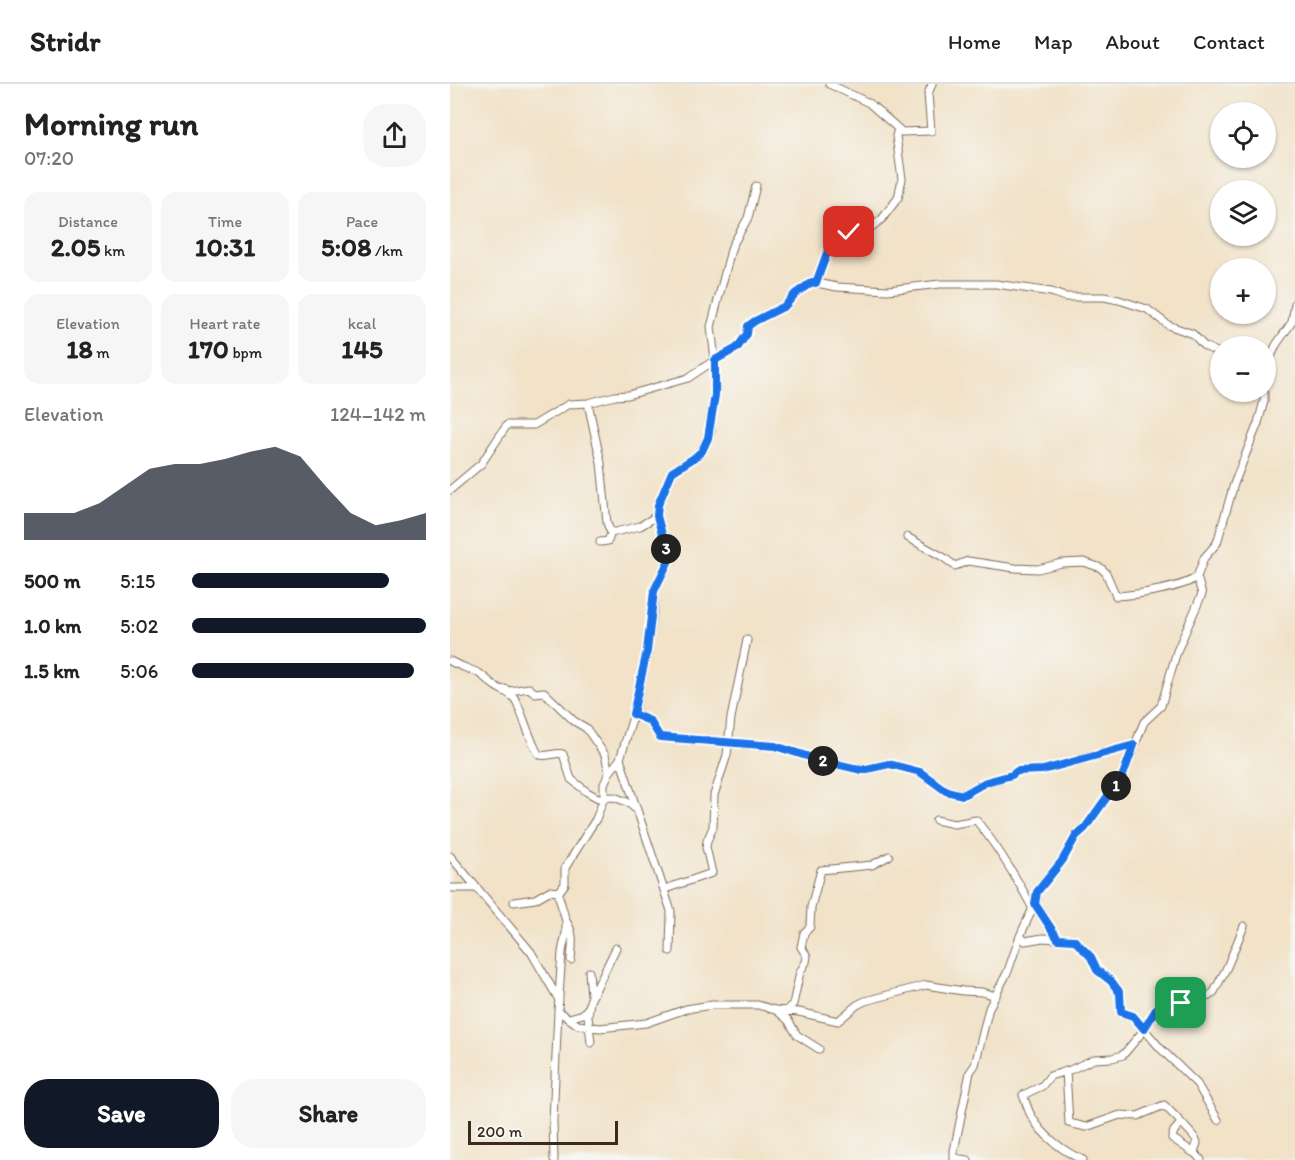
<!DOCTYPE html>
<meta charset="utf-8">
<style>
:root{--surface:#fff;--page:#f6f6f6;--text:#222;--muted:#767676;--line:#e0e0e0;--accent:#111827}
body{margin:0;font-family:Itim,sans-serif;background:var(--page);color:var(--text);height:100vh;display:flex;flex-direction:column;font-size:22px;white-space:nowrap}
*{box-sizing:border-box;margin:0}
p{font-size:20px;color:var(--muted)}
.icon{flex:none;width:33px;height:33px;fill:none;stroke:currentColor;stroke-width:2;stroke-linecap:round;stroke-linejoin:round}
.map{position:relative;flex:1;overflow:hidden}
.drawer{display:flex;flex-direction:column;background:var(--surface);width:450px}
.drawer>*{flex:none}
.tools{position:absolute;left:760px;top:18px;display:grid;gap:12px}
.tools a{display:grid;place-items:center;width:66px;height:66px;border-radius:50%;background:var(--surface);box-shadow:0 2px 4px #0004;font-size:30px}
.scale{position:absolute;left:18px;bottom:15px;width:150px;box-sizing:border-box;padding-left:6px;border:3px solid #3b2a1e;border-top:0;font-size:16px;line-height:21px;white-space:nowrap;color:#3b2a1e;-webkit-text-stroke:4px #f6f6f2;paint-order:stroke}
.pin{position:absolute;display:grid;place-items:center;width:51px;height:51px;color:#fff;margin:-26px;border-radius:12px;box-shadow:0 3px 9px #0006}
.km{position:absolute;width:30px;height:30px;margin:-15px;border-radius:50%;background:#222;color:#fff;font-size:16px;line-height:30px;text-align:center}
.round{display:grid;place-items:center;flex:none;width:63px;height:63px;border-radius:24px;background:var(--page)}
.summary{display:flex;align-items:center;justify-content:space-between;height:102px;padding:0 24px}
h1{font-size:33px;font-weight:700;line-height:45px}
.figures{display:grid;grid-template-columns:repeat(3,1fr);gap:9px;height:102px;padding:6px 24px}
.figures div{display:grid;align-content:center;border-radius:15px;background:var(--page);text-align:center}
.figures b{font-size:26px;font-weight:700}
.figures small{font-size:16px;font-weight:400}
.figures p{font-size:16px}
.chart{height:168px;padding:12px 24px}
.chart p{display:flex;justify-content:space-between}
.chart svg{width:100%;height:108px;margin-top:6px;fill:var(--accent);opacity:.7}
.action{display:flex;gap:12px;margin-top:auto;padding:12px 24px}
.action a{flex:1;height:69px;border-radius:24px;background:var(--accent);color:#fff;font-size:24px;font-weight:700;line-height:69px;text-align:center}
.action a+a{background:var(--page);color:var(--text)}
ul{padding:0 24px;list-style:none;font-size:20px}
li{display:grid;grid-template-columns:96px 72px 1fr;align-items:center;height:45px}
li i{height:15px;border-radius:8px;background:var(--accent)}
header{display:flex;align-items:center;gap:36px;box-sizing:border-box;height:84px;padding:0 30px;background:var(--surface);border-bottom:2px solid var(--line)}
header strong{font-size:28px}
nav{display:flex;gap:33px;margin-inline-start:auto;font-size:21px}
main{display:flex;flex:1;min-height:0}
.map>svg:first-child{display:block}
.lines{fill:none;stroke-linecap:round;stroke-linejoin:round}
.minor-casing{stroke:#7b6a5a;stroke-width:9}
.minor{stroke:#fff;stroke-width:7}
.route-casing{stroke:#fff;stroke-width:12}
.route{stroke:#1a73e8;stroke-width:8}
</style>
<header>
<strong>Stridr</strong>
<nav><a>Home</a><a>Map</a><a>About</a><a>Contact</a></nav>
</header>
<main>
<section class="drawer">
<div class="summary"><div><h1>Morning run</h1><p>07:20</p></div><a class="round"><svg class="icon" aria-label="share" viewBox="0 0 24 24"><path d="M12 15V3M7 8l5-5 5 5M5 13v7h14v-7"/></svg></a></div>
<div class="figures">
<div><p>Distance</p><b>2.05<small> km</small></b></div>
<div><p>Time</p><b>10:31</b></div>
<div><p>Pace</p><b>5:08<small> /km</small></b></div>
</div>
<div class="figures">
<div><p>Elevation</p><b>18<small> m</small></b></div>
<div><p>Heart rate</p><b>170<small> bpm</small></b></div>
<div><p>kcal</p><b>145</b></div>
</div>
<div class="chart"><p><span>Elevation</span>124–142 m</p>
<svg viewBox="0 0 160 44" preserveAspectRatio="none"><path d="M0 44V33L10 33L20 33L30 29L40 22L50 15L60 13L70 13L80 11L90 8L100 6L110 10L120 22L130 33L140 38L150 36L160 33V44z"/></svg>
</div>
<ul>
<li><b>500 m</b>5:15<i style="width:84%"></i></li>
<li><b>1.0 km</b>5:02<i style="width:100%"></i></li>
<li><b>1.5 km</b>5:06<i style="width:95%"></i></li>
</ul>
<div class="action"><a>Save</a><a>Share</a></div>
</section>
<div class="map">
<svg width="845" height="1076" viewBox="0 0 845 1076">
<rect width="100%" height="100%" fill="#f6f6f2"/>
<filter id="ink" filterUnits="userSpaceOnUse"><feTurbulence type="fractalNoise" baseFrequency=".0167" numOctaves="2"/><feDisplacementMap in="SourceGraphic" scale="12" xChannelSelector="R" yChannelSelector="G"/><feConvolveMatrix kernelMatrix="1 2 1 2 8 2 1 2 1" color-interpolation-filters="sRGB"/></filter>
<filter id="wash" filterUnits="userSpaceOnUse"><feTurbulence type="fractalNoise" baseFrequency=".008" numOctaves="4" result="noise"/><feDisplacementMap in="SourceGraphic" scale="24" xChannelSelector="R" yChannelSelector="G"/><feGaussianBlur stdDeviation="1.35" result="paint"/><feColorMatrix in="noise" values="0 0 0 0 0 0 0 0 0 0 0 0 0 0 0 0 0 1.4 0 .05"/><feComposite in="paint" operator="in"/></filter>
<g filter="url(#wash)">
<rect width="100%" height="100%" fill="#f1e2c8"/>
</g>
<g filter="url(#ink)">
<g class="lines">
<!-- minor casing -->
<g class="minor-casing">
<path id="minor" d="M379 0 419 19 452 48 481 47 478 10 482 0
M366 199 381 158 399 148 419 145 432 135 448 114 452 95 446 52 448 45
M816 285 826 261 842 238 845 219
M138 319 151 379 157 439 161 449 158 457 150 458
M0 406 31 380 57 341H84L119 320 138 319 165 312 178 311 238 294 265 276 261 243 282 162 298 134 306 102
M161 449 190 442 207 432
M457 453 493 473 505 482 518 477 565 484 588 485 612 479 634 478 651 484 656 489 666 512C686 511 732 504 747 493
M0 577C9 582 23 586 30 590 36 594 40 599 45 602 52 607 60 609 65 615 71 625 84 668 90 671 97 673 106 668 113 670L121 695 137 708 148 714 164 713 177 718 187 726
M55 605 60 607 79 604 85 609 94 608 124 637 136 644 155 671 159 688
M183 630 200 637 210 653 325 662 369 676 412 686 439 680 470 688 496 707 513 710 536 698 562 691 568 687 593 686 684 661
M170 675 221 827 220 867
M486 736 504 740 526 736C548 763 566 793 582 823
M0 772 81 868 109 916
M0 804H26
M215 805 262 789 256 763 257 757 263 743 264 711 277 671 281 634 297 556
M64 818 85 815 99 807 109 808
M585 820 608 855 624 856 641 873 647 886 661 897 670 909 671 928 683 932 710 964 747 1000 768 1036
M116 837C125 849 122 862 121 876
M570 852 575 857 593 854 608 855
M139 888 141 911
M326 926 338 936 347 951 369 965
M337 926 343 920 350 888 356 878 357 872 351 863 354 849 360 843 361 823 371 786 422 781 439 772
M108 927 128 941 150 944 196 939 236 925 262 921H308L325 926 349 928 388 937 407 921 415 917 476 901 513 907 532 908 546 912
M119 934 133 930 138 924
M141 959 138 932 140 917 166 864
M616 987 619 1039 636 1043 670 1031 688 1032 714 1021C719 1026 747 1054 747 1058 747 1061 745 1064 744 1068L751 1076
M731 1039 724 1047 722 1054 744 1069
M504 1074 518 1076
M104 1076 103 1037 108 927 112 868 116 849V837L109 813V808L115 800V784L146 735 154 714V700L159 689 170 675 186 623 197 567 204 523V507L219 476 207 432 208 421 222 388 249 370 261 347 260 336 265 311V276L287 264 297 250 299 242 305 237 335 222 345 210 362 198 387 203 438 206 490 200H546L601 208 615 213H654L669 216 697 225 718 241 743 250 754 262 771 270
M504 1076V1067L520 988 525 981 539 924 558 887 570 852 587 815V808L612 776 626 752 635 744 662 706 670 699 694 638 711 622 727 567 752 510 747 493 754 474 767 459 784 400 808 339 814 317V308
M633 1076C614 1068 592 1051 582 1033 578 1027 576 1018 573 1011L592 1002 600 992 620 986 644 975 662 974 673 971 694 946 707 924 759 912 764 908 777 883 794 842"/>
</g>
<!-- minor -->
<use href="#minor" class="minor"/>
</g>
</g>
<g class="lines" filter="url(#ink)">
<!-- route casing -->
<g class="route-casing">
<path id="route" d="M399 148 381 158 366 199 362 198 345 210 335 222 305 237 298 242 297 250 287 264 265 276V311L258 354 252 367 244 374 222 388 208 421 207 432 219 476 204 507 197 567 183 630 200 637 210 653 325 662 369 676 412 686 439 680 470 688 496 707 513 711 536 698 562 691 567 687 593 686 684 661 670 699 662 706 635 744 626 752 612 777 587 808 585 820 608 855 624 856 641 873 647 886 661 897 670 909 671 928 683 932 694 945 707 924 731 919"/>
</g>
<!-- route -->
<use href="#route" class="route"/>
</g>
</svg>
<div class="tools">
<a><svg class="icon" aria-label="locate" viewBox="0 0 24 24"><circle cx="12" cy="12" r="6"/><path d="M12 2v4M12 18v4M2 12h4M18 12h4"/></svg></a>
<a><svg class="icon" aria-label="layers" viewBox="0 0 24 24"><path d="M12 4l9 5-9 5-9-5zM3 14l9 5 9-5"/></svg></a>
<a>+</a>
<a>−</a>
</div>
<div class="scale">200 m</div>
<div class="pin" style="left:731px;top:919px;background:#1e9e55"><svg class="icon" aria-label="arrive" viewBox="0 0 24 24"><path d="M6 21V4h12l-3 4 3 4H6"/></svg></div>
<div class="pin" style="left:399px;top:148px;background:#d93025"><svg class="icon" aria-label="check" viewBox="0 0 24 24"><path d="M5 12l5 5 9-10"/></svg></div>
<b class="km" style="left:666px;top:702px">1</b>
<b class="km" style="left:373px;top:677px">2</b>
<b class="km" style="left:216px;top:465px">3</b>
</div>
</main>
